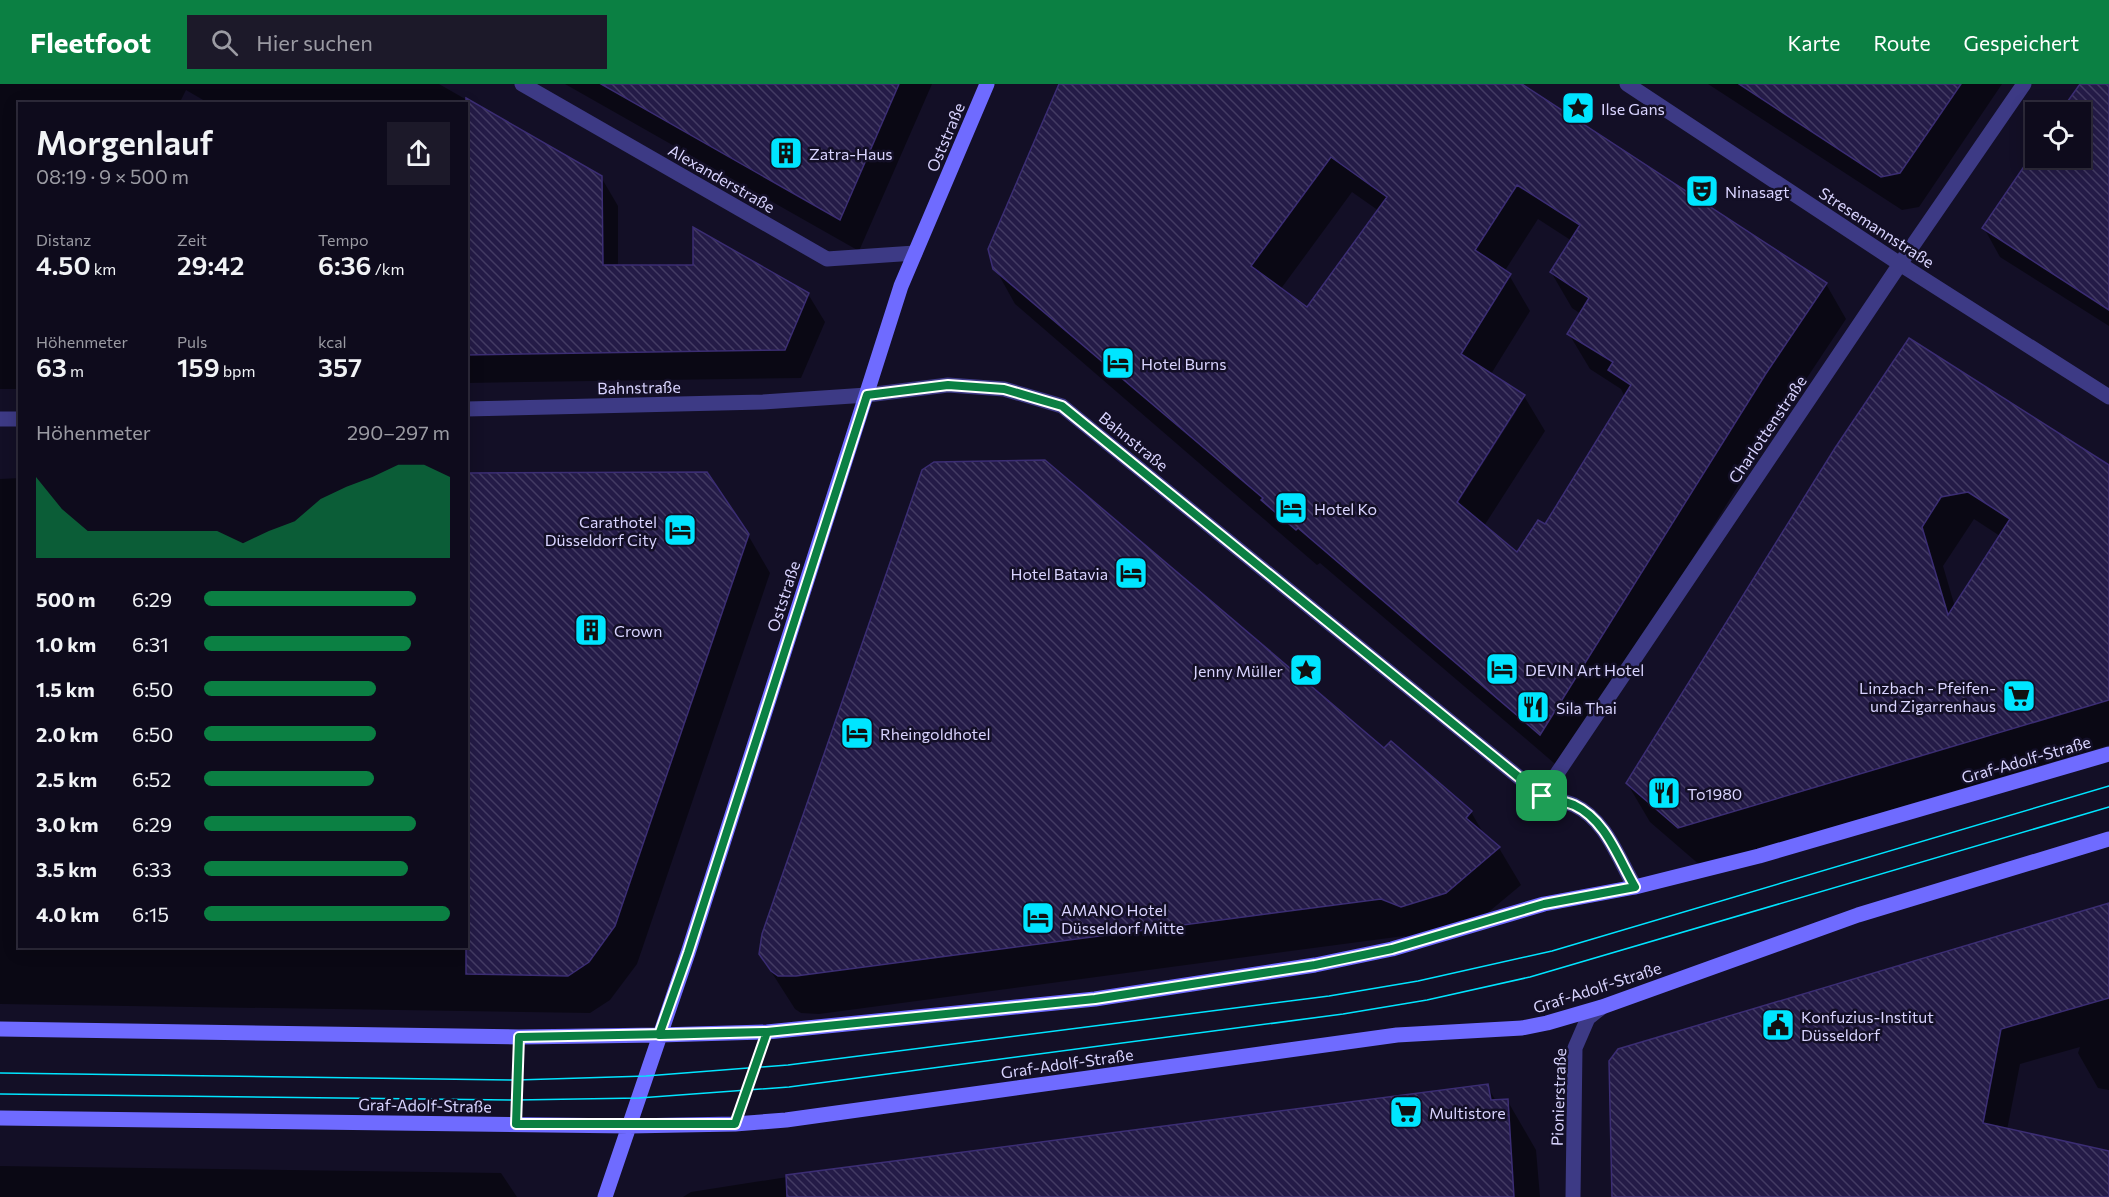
<!DOCTYPE html>
<html lang="de">
<meta charset="utf-8">
<style>
:root{--surface:#0e0b1c;--page:#1c1929;--text:#f1f3f6;--muted:#9b9ba3;--line:#2e2b3b;--accent:#0b8043}
body{margin:0;font-family:Commissioner,sans-serif;background:var(--page);color:var(--text);height:100vh;display:flex;flex-direction:column;font-size:22px;white-space:nowrap}
*{box-sizing:border-box;margin:0}
p{font-size:20px;color:var(--muted)}
.icon{flex:none;width:33px;height:33px;fill:none;stroke:currentColor;stroke-width:2;stroke-linecap:round;stroke-linejoin:round}
.map{position:relative;flex:1;overflow:hidden}
.drawer{position:absolute;left:18px;top:18px;width:450px;height:846px;display:flex;flex-direction:column;background:var(--surface);border-radius:0px;box-shadow:0 3px 15px #0003,0 0 0 2px var(--line)}
.drawer>*{flex:none}
.controls{position:absolute;left:2025px;top:18px;display:grid;gap:12px}
.controls a{display:grid;place-items:center;width:66px;height:66px;border-radius:0px;background:var(--surface);box-shadow:0 3px 15px #0003,0 0 0 2px var(--line);font-size:30px}
.pin{position:absolute;display:grid;place-items:center;width:51px;height:51px;color:#fff;margin:-26px;border-radius:12px;box-shadow:0 3px 9px #0006}
.round{display:grid;place-items:center;flex:none;width:63px;height:63px;border-radius:0px;background:var(--page)}
.overview{display:flex;align-items:center;justify-content:space-between;height:102px;padding:0 18px}
h1{font-size:33px;font-weight:600;line-height:45px}
.metrics{display:grid;grid-template-columns:repeat(3,1fr);gap:9px;height:102px;padding:6px 18px}
.metrics div{display:grid;align-content:center}
.metrics b{font-size:26px;font-weight:600}
.metrics small{font-size:16px;font-weight:400}
.metrics p{font-size:16px}
.chart{height:168px;padding:12px 18px}
.chart p{display:flex;justify-content:space-between}
.chart svg{width:100%;height:108px;margin-top:6px;fill:var(--accent);opacity:.7}
ul{padding:0 18px;list-style:none;font-size:20px}
li{display:grid;grid-template-columns:96px 72px 1fr;align-items:center;height:45px}
li i{height:15px;border-radius:8px;background:var(--accent)}
header{display:flex;align-items:center;gap:36px;box-sizing:border-box;height:84px;padding:0 30px;background:var(--accent);color:#fff}
header strong{font-size:28px}
nav{display:flex;gap:33px;margin-inline-start:auto;font-size:21px}
.search{width:420px;height:54px;background:var(--page);display:flex;align-items:center;gap:15px;box-sizing:border-box;padding:0 21px;border-radius:0px;color:var(--muted);font-size:22px}
.map>svg:first-child{display:block}
.shadow{fill:#0007;fill-rule:evenodd}
.building{fill:url(#building-back-hatch);stroke:#3b2d73;stroke-width:1.5;fill-rule:evenodd}
.lines{fill:none;stroke-linecap:round;stroke-linejoin:round}
.path{stroke:#2fb8b0;stroke-width:4;stroke-dasharray:3 4.5;stroke-linecap:butt}
.minor{stroke:#3d3a85;stroke-width:15}
.secondary{stroke:#6f6bff;stroke-width:15}
.tram{stroke:#00e5ff;stroke-width:1.5}
.route-casing{stroke:#fff;stroke-width:12}
.route{stroke:#0b8043;stroke-width:8}
.labels{text-anchor:middle;dominant-baseline:central;stroke-width:5;stroke-linejoin:round;paint-order:stroke}
.poi-label{font-size:16px;fill:#d9d4ff;stroke:#130f26;text-anchor:start}
.street-label{font-size:16px;fill:#d9d4ff;stroke:#130f26}
</style>
<header>
<strong>Fleetfoot</strong>
<div class="search"><svg class="icon" aria-label="search" viewBox="0 0 24 24"><circle cx="10" cy="10" r="6"/><path d="M15 15l6 6"/></svg>Hier suchen</div>
<nav><a>Karte</a><a>Route</a><a>Gespeichert</a></nav>
</header>
<div class="map">
<svg width="2109" height="1113" viewBox="0 0 2109 1113">
<defs>
<pattern id="building-back-hatch" width="6" height="6" patternUnits="userSpaceOnUse" patternTransform="scale(1.5)"><rect width="6" height="6" fill="#241b47"/><path d="M-1 5l2 2M0 0l6 6M5-1l2 2" fill="none" stroke="#433b63"/></pattern>
</defs>
<rect width="100%" height="100%" fill="#130f26"/>
<!-- shadow -->
<path class="shadow" d="M0 0H439L601 93 618 122V183L808 210 825 238 801 294 466 299V20H210L186 6 179 20H20V305H0Z
M565 0H932L859 167Z
M1061 0H1518L1826 200 1846 235 1785 327 1561 685 1320 479 1317 481 1015 220 995 184ZM1352 108 1379 127 1308 225 1280 206ZM1538 135 1572 157 1551 188 1572 224 1581 230 1569 250 1590 285 1621 305 1625 313 1545 442 1517 470 1484 442 1545 347 1524 312 1491 290 1530 227 1509 191 1504 188ZM1514 326H1517L1454 425 1451 423Z
M1708 0H2002L1919 123 1902 126Z
M2081 0H2109V242L2000 173 1984 144 2036 74H2080V28H2062Z
M1836 364 2109 383V661L1701 782 1650 738 1627 699ZM1974 435 2000 452 1955 523 1943 482Z
M923 387 1385 667 1471 728 1485 752 1499 764 1521 801 1467 846 1423 860 1404 852 819 930 801 929 795 925 760 870V861Z
M20 394V862H466L748 451 770 489 637 880 610 916 590 929 0 920V395Z
M2109 821V1006L2098 1004 2078 969 2080 963 2020 980 2007 1046 2109 1068V1113H1614Z
M1487 1002 1496 1017 1507 1016 1536 1066 1540 1113H683L691 1108 832 1086Z
M0 1082 501 1089 517 1113H0Z"/>
<!-- building -->
<path class="building" d="M601 0H899L840 136Z
M1059 0H1522L1827 199 1765 291 1540 651 1298 444 1296 446 1261 416 1263 414 993 185 988 165ZM1331 73 1387 113 1307 223 1251 182ZM1517 101 1580 141 1550 188 1589 214 1567 250 1613 278 1608 286 1631 301 1545 440 1538 436 1517 468 1457 418 1525 311 1461 270 1511 190 1475 166Z
M1739 0H1961L1900 89 1881 93Z
M2080 0H2109V226L1982 144 2036 65V74H2080V28H2060Z
M466 14 602 92 603 181H693V143L809 209 785 266 466 271Z
M1909 254 2109 381V616L1678 744 1626 699 1835 364ZM1968 408 2010 435 1948 531 1922 443 1941 413Z
M1045 376 1384 664 1391 657 1472 727 1466 734 1500 763 1446 809 1401 823 1381 815 796 892H778L771 887 759 870 762 850 922 386 934 378Z
M707 388 749 450 615 842 589 878 568 892 466 890V389Z
M2109 819V914L2001 945 1983 1039 2109 1067V1113H1612L1609 977 1618 965Z
M1488 1000 1491 1016 1508 1015 1514 1113H787L786 1091Z"/>
<g class="lines">
<!-- path -->
<path class="path" d="M746 1009 756 980
M516 1012 518 983"/>
<!-- minor -->
<path class="minor" d="M522 0 827 175 915 169
M1627 0 1900 180 2109 313
M466 325 763 318 867 311 948 301 1004 305 1062 322 1542 712C1552 715 1564 717 1574 721 1606 736 1618 774 1635 803
M0 335H20
M1542 712 1900 180 2024 0
M1573 1113 1575 964 1588 934 1602 923"/>
<!-- secondary -->
<path class="secondary" d="M0 945 519 953 659 951 767 948 1095 915 1315 881 1392 865 1544 820 1635 803 1759 772 2109 670
M0 1034 629 1042 735 1040 786 1036 1397 951 1522 944 1547 939 1602 923 1858 831 2109 755
M605 1113 688 869 901 202 987 0"/>
<!-- tram -->
<path class="tram" d="M0 989 517 996 646 992 788 981 1329 912 1418 897 1552 867 2109 702
M0 1010 516 1016 639 1014 789 1003 1343 930 1427 916 1530 893 2109 723"/>
</g>
<g class="lines">
<!-- route casing -->
<g class="route-casing">
<path id="route" d="M1542 712C1552 715 1564 717 1574 721 1606 736 1618 774 1635 803L1544 820 1392 865 1315 881 1095 915 767 948C684 950 602 951 519 953L516 1040H735L767 948 659 951 688 869 867 311 948 301 1004 305 1062 322 1542 712"/>
</g>
<!-- route -->
<use href="#route" class="route"/>
</g>
<!-- icons -->
<defs>
<g id="sight-square" transform="scale(1.725)"><rect x="-9" y="-9" width="18" height="18" rx="4" fill="#00e5ff" stroke="#130f26"/><path d="M0-6L1.8-2.2L6-1.7L2.9 1.2L3.7 5.4L0 3.3L-3.7 5.4L-2.9 1.2L-6-1.7L-1.8-2.2Z" fill="#111"/></g>
<g id="building-square" transform="scale(1.725)"><rect x="-9" y="-9" width="18" height="18" rx="4" fill="#00e5ff" stroke="#130f26"/><path d="M-4-6H4V6H1V3H-1V6H-4ZM-2.5-4.3h1.7v1.8h-1.7ZM.8-4.3h1.7v1.8H.8ZM-2.5-1h1.7V.8h-1.7ZM.8-1h1.7V.8H.8Z" fill="#111"/></g>
<g id="theatre-square" transform="scale(1.725)"><rect x="-9" y="-9" width="18" height="18" rx="4" fill="#00e5ff" stroke="#130f26"/><path d="M-5-5.5Q0-4 5-5.5V0Q5 5 0 6Q-5 5-5 0ZM-3.3-2.5H-1v1.5H-3.3ZM1-2.5H3.3v1.5H1ZM-2.8 1Q0 5.5 2.8 1Z" fill="#111"/></g>
<g id="hotel-square" transform="scale(1.725)"><rect x="-9" y="-9" width="18" height="18" rx="4" fill="#00e5ff" stroke="#130f26"/><path d="M-6-4.5h1.5V1H6V5H4.5V3h-9V5H-6ZM-4 0a1.8 1.8 0 1 1 3.6 0ZM.5 0V-2.5h3Q6-2.5 6 0Z" fill="#111"/></g>
<g id="supermarket-square" transform="scale(1.725)"><rect x="-9" y="-9" width="18" height="18" rx="4" fill="#00e5ff" stroke="#130f26"/><path d="M-6-5.5h2.5l.6 2H6L4.5 2H-2.5L-4.4-4H-6ZM-1.5 3.2a1.3 1.3 0 1 0 .1 0ZM3 3.2a1.3 1.3 0 1 0 .1 0Z" fill="#111"/></g>
<g id="restaurant-square" transform="scale(1.725)"><rect x="-9" y="-9" width="18" height="18" rx="4" fill="#00e5ff" stroke="#130f26"/><path d="M-5-6h1v4h1v-4h1v4h1v-4h1v5L-1.5 .5V6h-2V.5L-5-1ZM5-6V6H3V1.5H1.5Q1.5-4 5-6Z" fill="#111"/></g>
<g id="civic-square" transform="scale(1.725)"><rect x="-9" y="-9" width="18" height="18" rx="4" fill="#00e5ff" stroke="#130f26"/><path d="M-.6-6.5H3V-4.5H.6V-3L4-1V1h2V6H-6V1h2V-1L-.6-3ZM-1.2 2.5V6h2.4V2.5Z" fill="#111"/></g>
</defs>
<g fill-rule="evenodd">
<use href="#sight-square" x="1578" y="24"/>
<use href="#building-square" x="786" y="69"/>
<use href="#theatre-square" x="1702" y="107"/>
<use href="#hotel-square" x="1118" y="279"/>
<use href="#hotel-square" x="1291" y="424"/>
<use href="#hotel-square" x="680" y="446"/>
<use href="#hotel-square" x="1131" y="489"/>
<use href="#building-square" x="591" y="546"/>
<use href="#hotel-square" x="1502" y="585"/>
<use href="#sight-square" x="1306" y="586"/>
<use href="#supermarket-square" x="2019" y="612"/>
<use href="#restaurant-square" x="1533" y="623"/>
<use href="#hotel-square" x="857" y="649"/>
<use href="#restaurant-square" x="1664" y="709"/>
<use href="#hotel-square" x="1038" y="834"/>
<use href="#civic-square" x="1778" y="941"/>
<use href="#supermarket-square" x="1406" y="1028"/>
</g>
<g class="labels">
<!-- poi labels -->
<g class="poi-label">
<text x="1601" y="24">Ilse Gans</text>
<text x="809" y="69">Zatra-Haus</text>
<text x="1725" y="107">Ninasagt</text>
<text x="1141" y="279">Hotel Burns</text>
<text x="1314" y="424">Hotel Ko</text>
<text x="657" y="437" text-anchor="end">Carathotel<tspan x="657" dy="18">Düsseldorf City</tspan></text>
<text x="1108" y="489" text-anchor="end">Hotel Batavia</text>
<text x="614" y="546">Crown</text>
<text x="1525" y="585">DEVIN Art Hotel</text>
<text x="1283" y="586" text-anchor="end">Jenny Müller</text>
<text x="1996" y="603" text-anchor="end">Linzbach - Pfeifen-<tspan x="1996" dy="18">und Zigarrenhaus</tspan></text>
<text x="1556" y="623">Sila Thai</text>
<text x="880" y="649">Rheingoldhotel</text>
<text x="1687" y="709">To1980</text>
<text x="1061" y="825">AMANO Hotel<tspan x="1061" dy="18">Düsseldorf Mitte</tspan></text>
<text x="1801" y="932">Konfuzius-Institut<tspan x="1801" dy="18">Düsseldorf</tspan></text>
<text x="1429" y="1028">Multistore</text>
</g>
<!-- street labels -->
<g class="street-label">
<text transform="translate(945 53) rotate(-67)">Oststraße</text>
<text transform="translate(722 94) rotate(30)">Alexanderstraße</text>
<text transform="translate(1877 143) rotate(33)">Stresemannstraße</text>
<text transform="translate(639 303) rotate(-1)">Bahnstraße</text>
<text transform="translate(1767 345) rotate(-56)">Charlottenstraße</text>
<text transform="translate(1134 357) rotate(39)">Bahnstraße</text>
<text transform="translate(783 512) rotate(-72)">Oststraße</text>
<text transform="translate(2026 675) rotate(-16)">Graf-Adolf-Straße</text>
<text transform="translate(1597 903) rotate(-18)">Graf-Adolf-Straße</text>
<text transform="translate(1067 979) rotate(-8)">Graf-Adolf-Straße</text>
<text transform="translate(1558 1013) rotate(-88)">Pionierstraße</text>
<text transform="translate(425 1021) rotate(1)">Graf-Adolf-Straße</text>
</g>
</g>
</svg>
<div class="controls">
<a><svg class="icon" aria-label="locate" viewBox="0 0 24 24"><circle cx="12" cy="12" r="6"/><path d="M12 2v4M12 18v4M2 12h4M18 12h4"/></svg></a>
</div>
<div class="pin" style="left:1542px;top:712px;background:#1e9e55"><svg class="icon" aria-label="arrive" viewBox="0 0 24 24"><path d="M6 21V4h12l-3 4 3 4H6"/></svg></div>
<section class="drawer">
<div class="overview"><div><h1>Morgenlauf</h1><p>08:19 · 9 × 500 m</p></div><a class="round"><svg class="icon" aria-label="share" viewBox="0 0 24 24"><path d="M12 15V3M7 8l5-5 5 5M5 13v7h14v-7"/></svg></a></div>
<div class="metrics">
<div><p>Distanz</p><b>4.50<small> km</small></b></div>
<div><p>Zeit</p><b>29:42</b></div>
<div><p>Tempo</p><b>6:36<small> /km</small></b></div>
</div>
<div class="metrics">
<div><p>Höhenmeter</p><b>63<small> m</small></b></div>
<div><p>Puls</p><b>159<small> bpm</small></b></div>
<div><p>kcal</p><b>357</b></div>
</div>
<div class="chart"><p><span>Höhenmeter</span>290–297 m</p>
<svg viewBox="0 0 160 44" preserveAspectRatio="none"><path d="M0 44V11L10 24L20 33L30 33L40 33L50 33L60 33L70 33L80 38L90 33L100 29L110 20L120 15L130 11L140 6L150 6L160 11V44z"/></svg>
</div>
<ul>
<li><b>500 m</b>6:29<i style="width:86%"></i></li>
<li><b>1.0 km</b>6:31<i style="width:84%"></i></li>
<li><b>1.5 km</b>6:50<i style="width:70%"></i></li>
<li><b>2.0 km</b>6:50<i style="width:70%"></i></li>
<li><b>2.5 km</b>6:52<i style="width:69%"></i></li>
<li><b>3.0 km</b>6:29<i style="width:86%"></i></li>
<li><b>3.5 km</b>6:33<i style="width:83%"></i></li>
<li><b>4.0 km</b>6:15<i style="width:100%"></i></li>
</ul>
</section>
</div>
